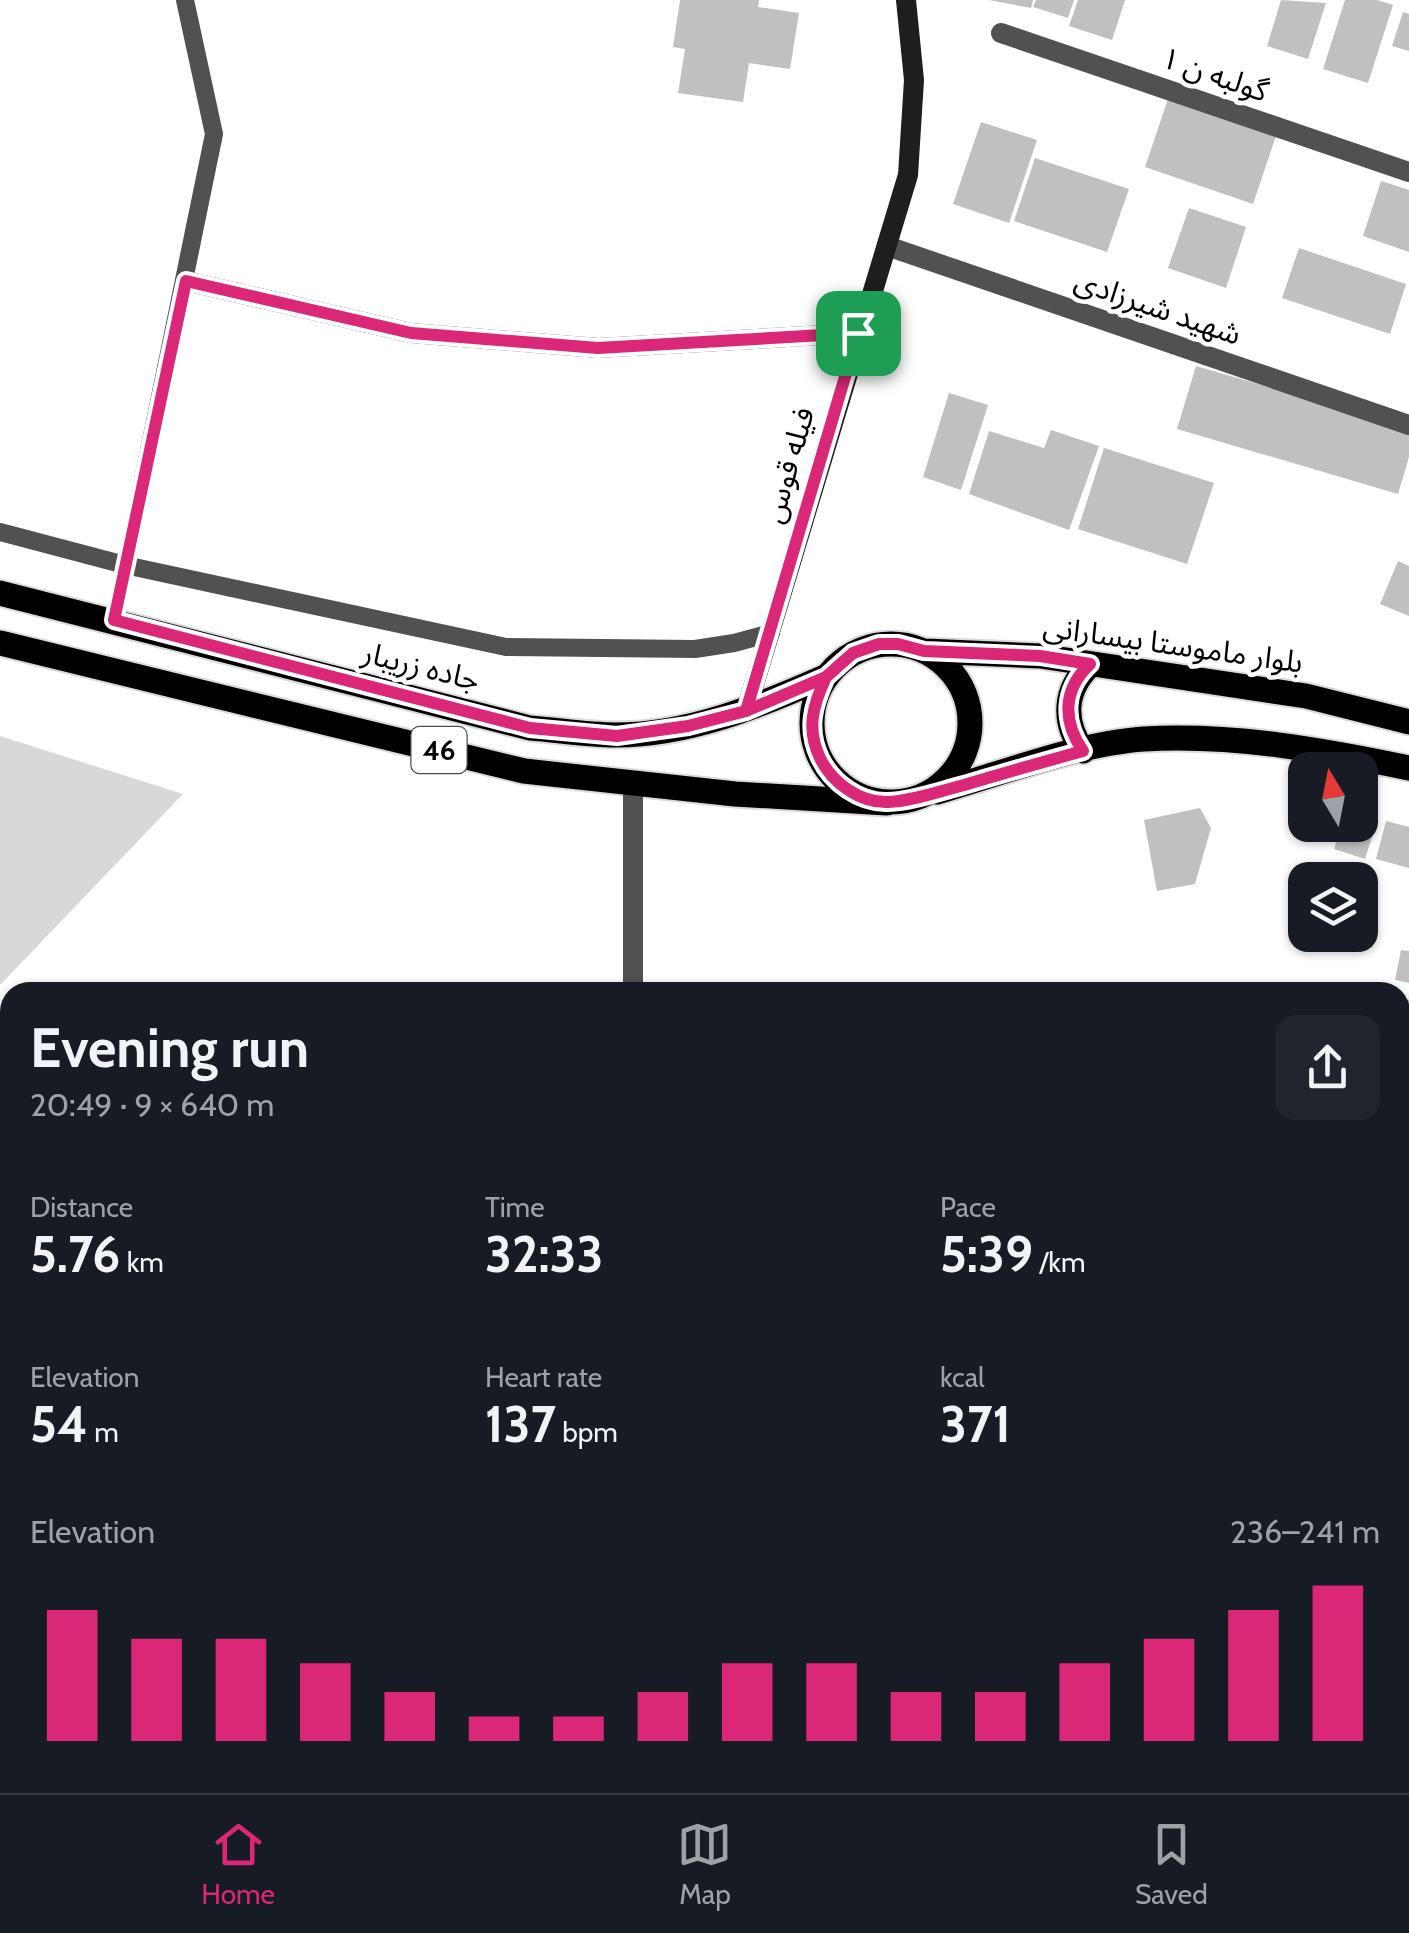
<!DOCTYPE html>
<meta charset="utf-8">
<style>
:root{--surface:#171b24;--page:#20242c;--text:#f1f3f6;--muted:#9ea1a6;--line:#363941;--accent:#db2777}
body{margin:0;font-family:Cabin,"Noto Sans Arabic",sans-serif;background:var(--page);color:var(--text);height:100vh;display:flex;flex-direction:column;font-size:38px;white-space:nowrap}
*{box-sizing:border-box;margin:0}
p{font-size:32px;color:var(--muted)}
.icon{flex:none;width:55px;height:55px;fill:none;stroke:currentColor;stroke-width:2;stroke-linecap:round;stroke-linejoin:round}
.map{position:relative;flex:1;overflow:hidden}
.side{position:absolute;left:0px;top:982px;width:1410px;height:812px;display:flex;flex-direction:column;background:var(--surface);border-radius:30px 30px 0 0;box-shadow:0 2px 8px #0004}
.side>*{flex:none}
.needle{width:65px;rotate:350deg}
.tools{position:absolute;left:1288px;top:752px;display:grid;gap:20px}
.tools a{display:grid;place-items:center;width:90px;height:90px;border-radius:20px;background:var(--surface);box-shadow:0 2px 8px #0004;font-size:50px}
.pin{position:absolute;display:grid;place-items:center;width:85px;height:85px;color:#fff;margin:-42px;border-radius:20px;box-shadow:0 5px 15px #0006}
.round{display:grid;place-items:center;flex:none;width:105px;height:105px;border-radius:20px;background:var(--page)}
.overview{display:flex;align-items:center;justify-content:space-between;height:170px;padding:0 30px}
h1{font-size:55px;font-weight:700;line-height:75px}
.metrics{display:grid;grid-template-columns:repeat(3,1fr);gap:15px;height:170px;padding:10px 30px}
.metrics div{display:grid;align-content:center}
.metrics b{font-size:50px;font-weight:700}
.metrics small{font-size:28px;font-weight:400}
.metrics p{font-size:28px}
.chart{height:280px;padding:20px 30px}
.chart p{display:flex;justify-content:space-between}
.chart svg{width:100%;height:180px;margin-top:10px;stroke:var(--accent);stroke-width:6}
.tabs{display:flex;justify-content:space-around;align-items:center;height:140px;border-top:2px solid var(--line);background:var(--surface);font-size:28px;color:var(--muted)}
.tabs a{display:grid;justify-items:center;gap:5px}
.tabs .active{color:var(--accent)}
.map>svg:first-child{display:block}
.green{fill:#d8d8d8}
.building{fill:#c0c0c0}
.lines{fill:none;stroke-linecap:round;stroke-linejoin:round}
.primary-casing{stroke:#dbdbdb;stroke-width:29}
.lane{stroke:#515151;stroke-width:18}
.street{stroke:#515151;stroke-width:20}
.secondary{stroke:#1e1e1e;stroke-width:20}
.primary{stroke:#000;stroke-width:25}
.route-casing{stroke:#fff;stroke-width:20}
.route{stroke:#db2777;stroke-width:12}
.labels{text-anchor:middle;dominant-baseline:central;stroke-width:9;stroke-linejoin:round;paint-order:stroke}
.shield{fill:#fff;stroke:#4c4c4c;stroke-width:2.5}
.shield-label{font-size:28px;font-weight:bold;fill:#000}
.street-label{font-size:30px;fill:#000;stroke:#fff}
</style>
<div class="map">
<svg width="1409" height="1793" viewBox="0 0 1409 1793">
<rect width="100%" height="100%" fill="#fff"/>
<!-- green -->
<path class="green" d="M0 736 183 794 0 985Z"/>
<!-- building -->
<path class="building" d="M680 0H759L758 7 799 13 790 69 749 63 743 102 678 93 685 49 673 47Z
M989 0H1033L1031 8Z
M1036 0H1074L1068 18 1033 7Z
M1078 0H1125L1112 40 1069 26Z
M1281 0 1326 3 1308 59 1267 46Z
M1345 0H1377L1393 5 1368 83 1323 69Z
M1403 12 1409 14V51L1392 46Z
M1168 99 1276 136 1253 204 1145 167Z
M981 122 1037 140 1009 223 953 204Z
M1035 158 1129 189 1107 252 1014 221Z
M1381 181 1409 190V252L1363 236Z
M1189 208 1246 227 1226 288 1168 268Z
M1299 248 1406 284 1390 334 1282 298Z
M1196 366 1409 428V457L1398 494 1177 429Z
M949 393 988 405 961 490 923 477Z
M1051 430 1099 446 1069 530 969 494 989 431 1044 448Z
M1104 448 1214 483 1187 564 1078 529Z
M1398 561 1409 566V616L1380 604Z
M1200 808 1211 828 1195 884 1157 891 1144 820Z
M1360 819 1376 824 1365 859 1334 849 1342 825H1360Z
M1386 821 1409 827V868L1376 859Z
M1401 950 1409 951V983L1395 980Z
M1400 997 1409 1000V1054L1400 1052Z
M1409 1243V1420L1400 1418V1266Z
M1400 1440 1409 1444 1404 1455 1409 1458 1405 1476 1400 1474Z
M1409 1482V1512L1400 1507V1499Z
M1409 1706V1737L1400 1731V1719Z
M1082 1785H1113L1129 1793H1078Z
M1209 1785H1223L1238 1793H1204Z"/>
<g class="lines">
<!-- primary casing -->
<g class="primary-casing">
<path id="primary" d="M0 593 530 728C558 730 587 735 616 735 689 735 759 706 825 677
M0 643 524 771 735 794 887 803
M812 723a79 79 0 1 1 158 0a79 79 0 1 1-158 0Z
M925 651 1040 656 1306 696 1409 722
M1083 751C1062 721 1064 689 1091 664
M937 792C1000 774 1080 743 1144 739 1233 734 1323 750 1409 768"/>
</g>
<!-- lane -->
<path class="lane" d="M0 532 125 565 506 647 695 649 734 643 771 633
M114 621 214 134 185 0"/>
<!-- street -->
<path class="street" d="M1001 33 1409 172
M887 246 1409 425
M186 281 411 333 598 348 858 333
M633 992V782
M1151 992H1196
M1400 1062 1409 1065
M1400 1214 1409 1191
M1400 1287 1409 1290
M1400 1425 1409 1427
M1400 1537 1407 1525
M1400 1687 1409 1672
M492 1785 515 1793
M552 1785 564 1793
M697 1785 703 1793
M816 1793 818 1785
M986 1793 990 1785
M1143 1793 1148 1785
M1262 1793 1266 1785
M1339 1793 1344 1785"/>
<!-- secondary -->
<path class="secondary" d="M746 711 908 175 914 80 906 0"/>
<!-- primary -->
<use href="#primary" class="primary"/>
</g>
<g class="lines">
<!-- route casing -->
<g class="route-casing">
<path id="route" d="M858 333 598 348 411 333 186 281 114 620 530 728 617 736 688 726 746 711 826 677 853 653 879 644H898L924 651 1040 656 1090 664C1063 689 1062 721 1083 751 1043 762 1004 773 964 785 940 791 913 801 888 802 860 803 832 783 820 758 806 729 813 705 826 677L746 711 858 333"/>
</g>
<!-- route -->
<use href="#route" class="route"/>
</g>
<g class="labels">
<!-- shield labels -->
<rect class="shield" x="411.5" y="727" width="55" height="46" rx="8"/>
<g class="shield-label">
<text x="439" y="750">46</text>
</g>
<!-- street labels -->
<g class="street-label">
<text transform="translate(1215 74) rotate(19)">گولبه ن ۱</text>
<text transform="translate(1158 307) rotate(19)">شهید شیرزادی</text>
<text transform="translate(788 465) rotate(-74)">فیله قوس</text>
<text transform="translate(1173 644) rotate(8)">بلوار ماموستا بیسارانی</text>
<text transform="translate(421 666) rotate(14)">جاده زریبار</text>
</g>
</g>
</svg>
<div class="tools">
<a><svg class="needle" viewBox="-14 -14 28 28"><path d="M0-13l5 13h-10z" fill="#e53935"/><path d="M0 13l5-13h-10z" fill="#9ea1a6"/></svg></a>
<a><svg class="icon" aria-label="layers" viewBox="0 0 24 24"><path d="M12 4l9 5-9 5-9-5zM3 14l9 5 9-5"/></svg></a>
</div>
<div class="pin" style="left:858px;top:333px;background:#1e9e55"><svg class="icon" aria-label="arrive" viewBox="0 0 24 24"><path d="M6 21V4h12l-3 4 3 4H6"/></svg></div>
<section class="side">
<div class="overview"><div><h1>Evening run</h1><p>20:49 · 9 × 640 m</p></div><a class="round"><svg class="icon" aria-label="share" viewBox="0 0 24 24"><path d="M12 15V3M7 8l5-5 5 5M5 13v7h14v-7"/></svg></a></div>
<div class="metrics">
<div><p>Distance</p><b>5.76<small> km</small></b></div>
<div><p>Time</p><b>32:33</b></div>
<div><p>Pace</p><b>5:39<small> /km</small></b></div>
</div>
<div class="metrics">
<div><p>Elevation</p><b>54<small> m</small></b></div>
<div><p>Heart rate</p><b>137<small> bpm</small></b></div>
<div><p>kcal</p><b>371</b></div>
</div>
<div class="chart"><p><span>Elevation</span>236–241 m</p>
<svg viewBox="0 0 160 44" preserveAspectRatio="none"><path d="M5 44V12M15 44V19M25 44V19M35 44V25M45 44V32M55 44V38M65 44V38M75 44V32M85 44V25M95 44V25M105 44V32M115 44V32M125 44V25M135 44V19M145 44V12M155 44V6"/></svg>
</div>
</section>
</div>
<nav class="tabs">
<a class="active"><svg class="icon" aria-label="home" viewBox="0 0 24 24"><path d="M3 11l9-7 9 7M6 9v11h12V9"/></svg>Home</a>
<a><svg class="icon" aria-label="map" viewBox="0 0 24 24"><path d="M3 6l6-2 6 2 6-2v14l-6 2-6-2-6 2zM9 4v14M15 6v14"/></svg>Map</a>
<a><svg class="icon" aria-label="saved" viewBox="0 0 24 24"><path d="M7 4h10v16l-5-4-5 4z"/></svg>Saved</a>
</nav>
